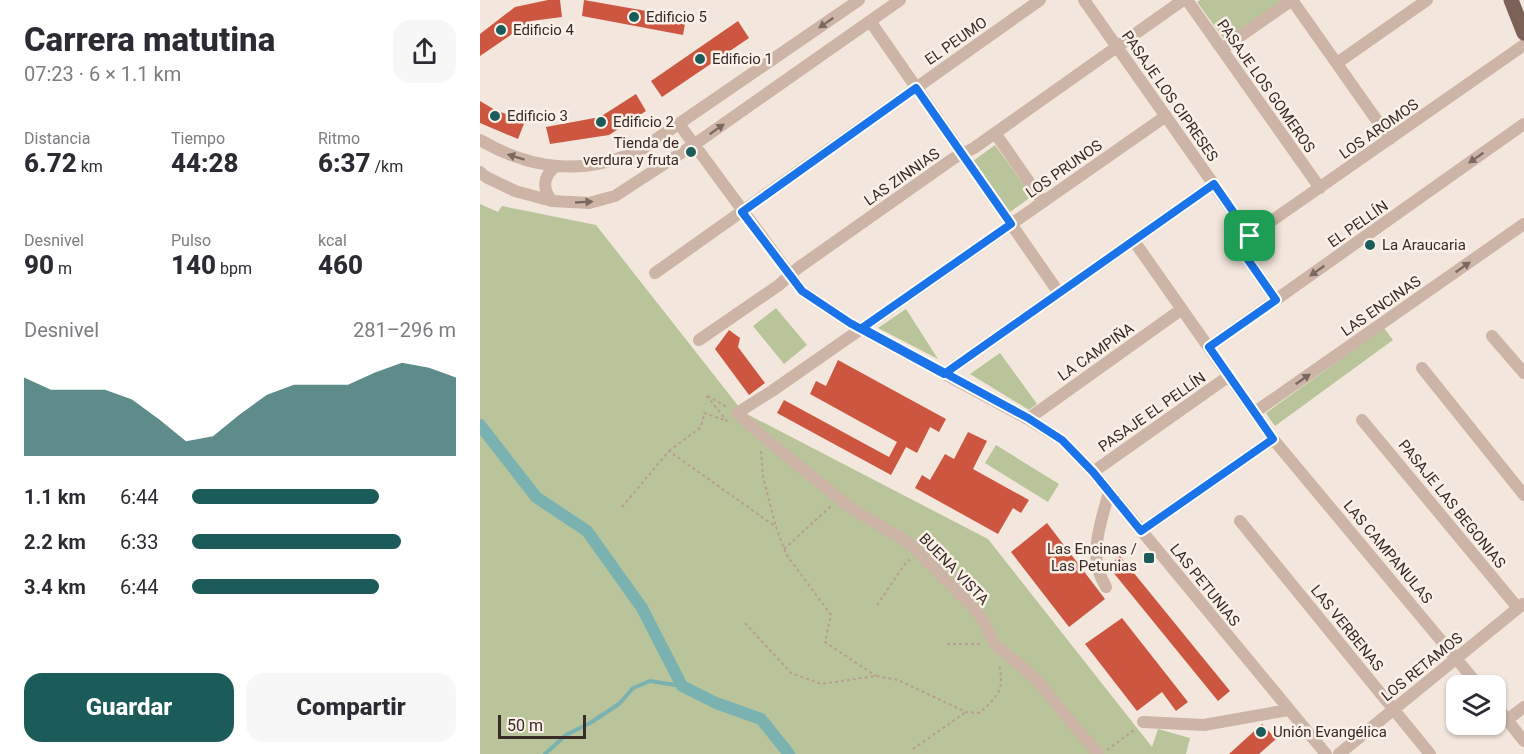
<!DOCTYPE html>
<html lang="es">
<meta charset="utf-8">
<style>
:root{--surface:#fff;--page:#f7f7f7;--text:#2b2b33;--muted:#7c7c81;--accent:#1b5c5b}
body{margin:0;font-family:Roboto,sans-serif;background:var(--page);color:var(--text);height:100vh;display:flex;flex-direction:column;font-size:22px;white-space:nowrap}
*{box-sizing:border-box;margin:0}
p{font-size:20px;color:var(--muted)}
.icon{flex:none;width:33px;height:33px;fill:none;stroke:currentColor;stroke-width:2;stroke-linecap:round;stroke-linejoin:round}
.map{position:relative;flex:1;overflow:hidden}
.drawer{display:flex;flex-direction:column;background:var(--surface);width:480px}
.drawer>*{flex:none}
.tools{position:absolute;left:966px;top:675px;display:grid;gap:12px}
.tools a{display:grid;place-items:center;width:60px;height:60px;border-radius:12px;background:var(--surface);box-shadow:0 2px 4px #0004;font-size:30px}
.scale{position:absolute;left:18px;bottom:15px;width:88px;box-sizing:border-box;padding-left:6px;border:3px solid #382b28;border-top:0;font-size:16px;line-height:21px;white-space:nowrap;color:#382b28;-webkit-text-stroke:4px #fbf1e8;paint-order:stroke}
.pin{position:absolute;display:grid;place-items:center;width:51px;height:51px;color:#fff;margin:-26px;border-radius:12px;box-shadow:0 3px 9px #0006}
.round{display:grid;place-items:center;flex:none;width:63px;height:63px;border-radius:18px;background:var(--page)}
.headline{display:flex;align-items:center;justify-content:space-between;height:102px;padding:0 24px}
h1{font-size:33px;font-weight:800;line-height:45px}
.figures{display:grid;grid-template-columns:repeat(3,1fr);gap:9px;height:102px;padding:6px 24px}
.figures div{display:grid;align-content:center}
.figures b{font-size:26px;font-weight:800}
.figures small{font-size:16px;font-weight:400}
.figures p{font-size:16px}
.chart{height:168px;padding:12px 24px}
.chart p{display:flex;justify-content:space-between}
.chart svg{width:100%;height:108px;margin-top:6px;fill:var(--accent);opacity:.7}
.button{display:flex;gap:12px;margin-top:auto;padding:12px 24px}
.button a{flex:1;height:69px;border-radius:18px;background:var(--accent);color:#fff;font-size:24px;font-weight:800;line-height:69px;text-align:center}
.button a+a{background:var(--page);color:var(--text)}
ul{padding:0 24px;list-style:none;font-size:20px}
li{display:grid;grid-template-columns:96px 72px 1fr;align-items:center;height:45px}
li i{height:15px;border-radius:8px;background:var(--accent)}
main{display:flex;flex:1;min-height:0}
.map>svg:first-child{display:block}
.green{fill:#b9c49a}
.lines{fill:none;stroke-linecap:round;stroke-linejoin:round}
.stream{stroke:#79b2b0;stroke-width:4}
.canal{stroke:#79b2b0;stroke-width:12}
.building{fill:#cd5640}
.path{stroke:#b89e91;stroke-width:2;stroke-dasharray:3 3;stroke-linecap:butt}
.minor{stroke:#ccb4a7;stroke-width:12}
.major{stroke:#7b6158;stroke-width:15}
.oneway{fill:#7b6961}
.route-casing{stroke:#fff;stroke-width:12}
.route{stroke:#1a73e8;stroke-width:8}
.poi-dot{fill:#1b5c5b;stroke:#fbf1e8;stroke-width:2}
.labels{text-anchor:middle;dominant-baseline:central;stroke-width:5;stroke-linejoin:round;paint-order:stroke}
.poi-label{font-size:15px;fill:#382b28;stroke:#fbf1e8;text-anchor:start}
.street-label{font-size:15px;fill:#382b28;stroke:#fbf1e8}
</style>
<main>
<section class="drawer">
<div class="headline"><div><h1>Carrera matutina</h1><p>07:23 · 6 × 1.1 km</p></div><a class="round"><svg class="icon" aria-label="share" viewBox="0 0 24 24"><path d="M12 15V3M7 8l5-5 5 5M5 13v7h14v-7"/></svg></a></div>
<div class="figures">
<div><p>Distancia</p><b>6.72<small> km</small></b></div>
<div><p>Tiempo</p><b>44:28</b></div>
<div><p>Ritmo</p><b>6:37<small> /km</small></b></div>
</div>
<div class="figures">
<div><p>Desnivel</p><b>90<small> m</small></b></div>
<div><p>Pulso</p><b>140<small> bpm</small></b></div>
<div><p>kcal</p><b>460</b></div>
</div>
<div class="chart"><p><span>Desnivel</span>281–296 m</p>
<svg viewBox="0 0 160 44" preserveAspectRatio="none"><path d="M0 44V12L10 17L20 17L30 17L40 21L50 29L60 38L70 36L80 27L90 19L100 15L110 15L120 15L130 10L140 6L150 8L160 12V44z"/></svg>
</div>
<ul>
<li><b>1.1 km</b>6:44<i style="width:71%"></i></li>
<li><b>2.2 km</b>6:33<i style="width:79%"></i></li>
<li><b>3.4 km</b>6:44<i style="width:71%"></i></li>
</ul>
<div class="button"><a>Guardar</a><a>Compartir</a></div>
</section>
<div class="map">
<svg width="1044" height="754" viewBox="0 0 1044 754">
<rect width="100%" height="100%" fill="#f3e6dc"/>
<!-- green -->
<path class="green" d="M720 0H804L746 42 717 2Z
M515 145 552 196 530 212 493 161Z
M0 204 18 212 22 206 116 225 263 412 508 539 672 747 678 729 710 738 706 754H0V433L12 436 0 420Z
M296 308 327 345 304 364 273 326Z
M426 309 458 359 398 328Z
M904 328 913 340 795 426 786 413Z
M520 353 557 404 549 410 490 374Z
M516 445 579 484 568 502 505 463Z"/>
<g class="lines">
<!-- stream -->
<path class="stream" d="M65 754 86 735 110 723 139 704 153 688 170 681 202 686"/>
<!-- canal -->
<path class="canal" d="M0 425 56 497 107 531 162 608 202 686 236 703 281 719 309 754"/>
</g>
<!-- building -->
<path class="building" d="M68 0H80L82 17 51 21 0 56V34L35 7Z
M104 0 206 18 203 35 102 16Z
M258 21 269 38 182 97 171 81Z
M156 94 166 111 129 135 70 144 66 127 120 117Z
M0 101 15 110 45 121 38 139 0 123Z
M249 330 260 338 258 347 285 383 269 395 235 349Z
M358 360 466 419 459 432 450 427 437 453 426 447 411 475 297 413 304 400 409 457 417 442 330 394 336 381 346 386Z
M488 432 507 441 493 469 549 500 541 513 533 508 518 534 435 488 442 475 450 480 465 454 474 459Z
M567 523 625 599 589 627 531 552Z
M640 556 750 691 738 701 628 566Z
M642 618 708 702 696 711 682 692 657 711 605 644Z
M782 724 796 739 779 754H749Z"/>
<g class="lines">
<!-- path -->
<path class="path" d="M189 451 221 427 224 413 247 421 226 395 247 407
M281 451 283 477 296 527
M142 507 189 451 296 527 306 554 351 615 345 642 396 676
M304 549 351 506
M397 605 427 561 430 560
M265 623 311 673 341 684 396 676 418 680 486 712 499 713C518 697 525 689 519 665
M467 644H503
M433 749 486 712
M627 750 654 730"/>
<!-- minor -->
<path class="minor" d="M604 0 770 236
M707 0 840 188
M812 0 910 139
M390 21 579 293
M742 49 812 0
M857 63 947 0
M199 124 322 291 370 323 548 419 582 440 613 472 846 754
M515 133 563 202
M0 140C53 171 106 176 162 149L379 0
M0 172 6 177 35 191 72 201 109 203 135 196 215 144 420 0
M72 201C62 189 63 176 75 167
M654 241 793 439 999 686
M175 273 560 0
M796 300 764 254 765 246 770 236 1044 45
M1012 336 1044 373
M219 340 299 285 318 268 474 158 494 148 703 0
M729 347 1044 124
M942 368 1044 495
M464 374 734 184
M775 412 1044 224
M548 419 702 309
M882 420 1038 608
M613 472 749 376
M760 521 950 754
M661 531 793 439
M626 587C623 582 620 575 618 569 612 545 623 515 629 492
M1016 706 1044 741
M1027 720 1044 707
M663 722 724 725 808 710
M618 754 556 679 515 644 498 612 429 543 371 508 292 444 257 413 292 391 686 116
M859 754 1043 604"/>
<!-- major -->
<path class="major" d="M1031 0 1044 33"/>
</g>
<!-- one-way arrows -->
<defs><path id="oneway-solid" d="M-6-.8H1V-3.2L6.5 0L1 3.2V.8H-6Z" transform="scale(1.5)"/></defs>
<g class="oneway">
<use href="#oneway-solid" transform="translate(346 23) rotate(145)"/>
<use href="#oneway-solid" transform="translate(237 129) rotate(-35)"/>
<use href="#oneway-solid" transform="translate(36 157) rotate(-163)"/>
<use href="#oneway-solid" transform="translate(996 158) rotate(145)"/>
<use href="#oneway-solid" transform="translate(104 202) rotate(-3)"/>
<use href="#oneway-solid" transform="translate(983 267) rotate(-35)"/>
<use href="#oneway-solid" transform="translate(837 271) rotate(145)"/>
<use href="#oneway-solid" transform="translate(823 379) rotate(-35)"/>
</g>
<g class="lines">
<!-- route casing -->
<g class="route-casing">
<path id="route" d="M770 236 734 184 464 374 370 323 322 291 262 212 436 88 531 224 382 328 548 418 582 440 613 472 661 531 793 439 729 347 796 300 764 254V249L770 236"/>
</g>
<!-- route -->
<use href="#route" class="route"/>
</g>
<!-- markers -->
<g class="poi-dot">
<circle cx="154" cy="17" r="6"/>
<circle cx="21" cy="30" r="6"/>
<circle cx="220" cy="59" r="6"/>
<circle cx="15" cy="116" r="6"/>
<circle cx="121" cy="122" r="6"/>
<circle cx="211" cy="152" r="6"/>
<circle cx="890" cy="245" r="6"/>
<rect x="663" y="552" width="12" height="12" rx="3"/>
<circle cx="781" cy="732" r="6"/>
</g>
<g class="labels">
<!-- poi labels -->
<g class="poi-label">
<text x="166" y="17">Edificio 5</text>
<text x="33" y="30">Edificio 4</text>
<text x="232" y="59">Edificio 1</text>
<text x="27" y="116">Edificio 3</text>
<text x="133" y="122">Edificio 2</text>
<text x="199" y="143" text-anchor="end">Tienda de<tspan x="199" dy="17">verdura y fruta</tspan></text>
<text x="902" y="245">La Araucaria</text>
<text x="657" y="549" text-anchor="end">Las Encinas /<tspan x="657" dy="17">Las Petunias</tspan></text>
<text x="793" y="732">Unión Evangélica</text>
</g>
<!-- street labels -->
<g class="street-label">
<text transform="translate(476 41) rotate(-35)">EL PEUMO</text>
<text transform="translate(786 86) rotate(55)">PASAJE LOS GOMEROS</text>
<text transform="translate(690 96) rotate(55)">PASAJE LOS CIPRESES</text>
<text transform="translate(899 129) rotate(-35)">LOS AROMOS</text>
<text transform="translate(584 169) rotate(-35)">LOS PRUNOS</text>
<text transform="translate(422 177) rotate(-35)">LAS ZINNIAS</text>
<text transform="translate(878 224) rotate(-35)">EL PELLÍN</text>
<text transform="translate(901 306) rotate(-35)">LAS ENCINAS</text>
<text transform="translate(616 352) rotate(-35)">LA CAMPIÑA</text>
<text transform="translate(672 412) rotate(-35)">PASAJE EL PELLÍN</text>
<text transform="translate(972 504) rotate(51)">PASAJE LAS BEGONIAS</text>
<text transform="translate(908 552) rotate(50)">LAS CAMPANULAS</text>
<text transform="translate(474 569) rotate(46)">BUENA VISTA</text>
<text transform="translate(725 585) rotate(51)">LAS PETUNIAS</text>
<text transform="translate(867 628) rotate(51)">LAS VERBENAS</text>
<text transform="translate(942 667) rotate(-39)">LOS RETAMOS</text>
</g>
</g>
</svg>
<div class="tools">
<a><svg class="icon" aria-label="layers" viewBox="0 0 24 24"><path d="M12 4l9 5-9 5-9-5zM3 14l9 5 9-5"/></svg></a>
</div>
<div class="scale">50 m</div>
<div class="pin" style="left:770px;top:236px;background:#1e9e55"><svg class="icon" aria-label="arrive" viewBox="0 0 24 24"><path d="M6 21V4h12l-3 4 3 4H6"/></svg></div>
</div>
</main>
